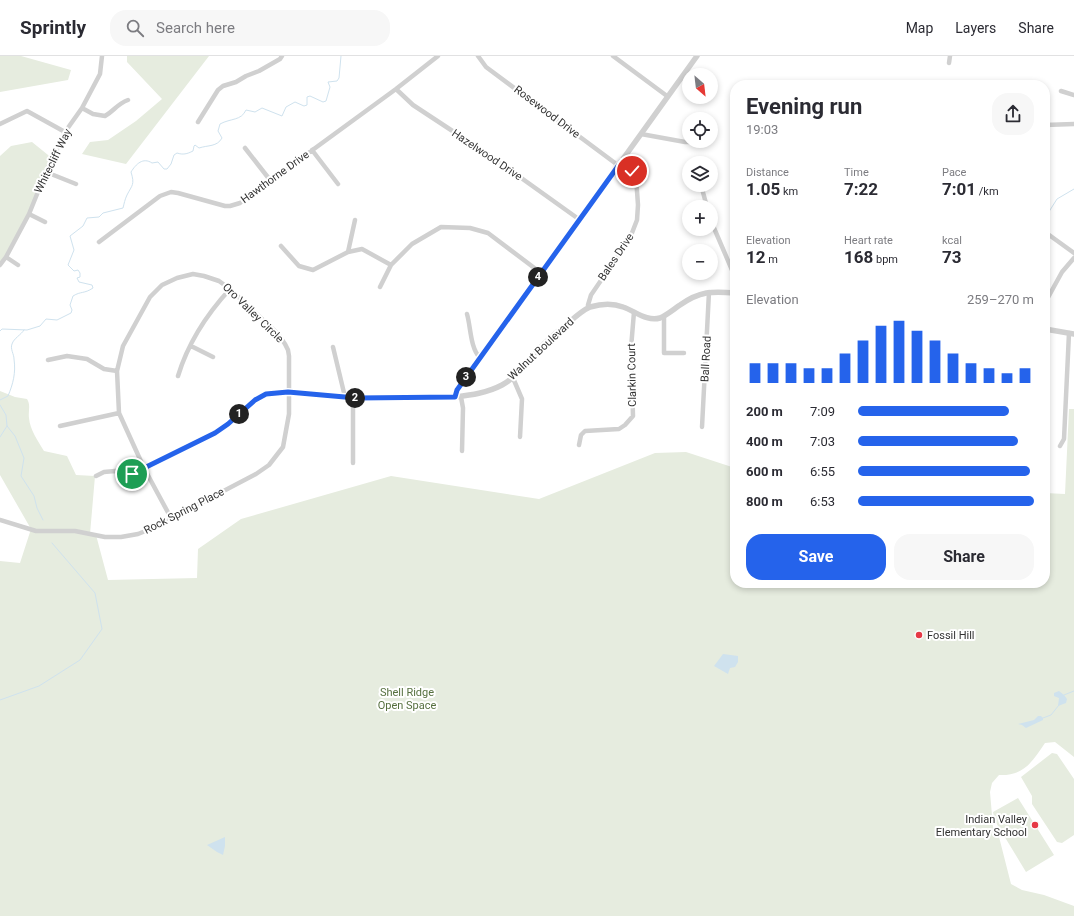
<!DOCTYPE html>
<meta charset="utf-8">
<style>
:root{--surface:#fff;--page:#f7f7f7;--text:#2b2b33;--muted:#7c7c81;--line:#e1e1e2;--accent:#2563eb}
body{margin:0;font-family:Roboto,sans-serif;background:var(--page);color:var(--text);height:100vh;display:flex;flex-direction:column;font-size:15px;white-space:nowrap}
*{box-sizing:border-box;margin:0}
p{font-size:13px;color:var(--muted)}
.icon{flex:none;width:22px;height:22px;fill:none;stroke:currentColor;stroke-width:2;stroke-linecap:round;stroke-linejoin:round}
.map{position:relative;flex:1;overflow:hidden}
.side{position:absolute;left:730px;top:24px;width:320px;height:508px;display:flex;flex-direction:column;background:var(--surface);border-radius:16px;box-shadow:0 2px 6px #0003}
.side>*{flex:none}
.needle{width:26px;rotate:152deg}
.controls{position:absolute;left:682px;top:12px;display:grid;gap:8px}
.controls a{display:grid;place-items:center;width:36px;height:36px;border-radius:50%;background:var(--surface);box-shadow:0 2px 6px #0003;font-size:20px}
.pin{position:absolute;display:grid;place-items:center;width:34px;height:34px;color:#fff;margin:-17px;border:2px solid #fff;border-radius:50%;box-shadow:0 1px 4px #0007}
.km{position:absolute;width:20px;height:20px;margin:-10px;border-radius:50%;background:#222;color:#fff;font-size:11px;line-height:20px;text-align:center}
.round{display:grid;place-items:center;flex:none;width:42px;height:42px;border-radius:16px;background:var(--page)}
.head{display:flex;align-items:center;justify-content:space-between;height:68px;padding:0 16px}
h1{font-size:22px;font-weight:700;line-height:30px}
.figures{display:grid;grid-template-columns:repeat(3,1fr);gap:6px;height:68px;padding:4px 16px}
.figures div{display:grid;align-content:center}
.figures b{font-size:17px;font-weight:700}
.figures small{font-size:11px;font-weight:400}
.figures p{font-size:11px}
.chart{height:112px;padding:8px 16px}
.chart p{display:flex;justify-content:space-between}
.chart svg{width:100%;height:72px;margin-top:4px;stroke:var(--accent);stroke-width:6}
.button{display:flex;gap:8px;margin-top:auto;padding:8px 16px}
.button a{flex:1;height:46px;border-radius:16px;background:var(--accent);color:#fff;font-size:16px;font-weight:700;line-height:46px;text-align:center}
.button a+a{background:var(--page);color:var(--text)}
ul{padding:0 16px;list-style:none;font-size:13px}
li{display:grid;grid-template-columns:64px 48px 1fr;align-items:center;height:30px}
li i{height:10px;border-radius:5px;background:var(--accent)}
header{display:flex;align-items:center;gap:24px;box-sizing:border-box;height:56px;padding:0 20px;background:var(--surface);border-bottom:1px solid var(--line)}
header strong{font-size:19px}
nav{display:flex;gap:22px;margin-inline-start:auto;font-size:14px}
.search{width:280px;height:36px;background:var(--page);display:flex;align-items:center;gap:10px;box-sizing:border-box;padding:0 14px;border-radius:16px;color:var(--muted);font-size:15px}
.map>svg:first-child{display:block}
.green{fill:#e6ecdf}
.water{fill:#cfe2ee}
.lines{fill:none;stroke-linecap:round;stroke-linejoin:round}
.stream{stroke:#cfe2ee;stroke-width:1}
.minor{stroke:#d0d0d0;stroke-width:4.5}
.tertiary{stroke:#d0d0d0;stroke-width:5.5}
.route-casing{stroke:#fff;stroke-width:8}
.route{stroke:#2563eb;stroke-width:5}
.poi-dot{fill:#e63946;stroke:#fff;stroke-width:1.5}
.labels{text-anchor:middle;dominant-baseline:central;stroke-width:4;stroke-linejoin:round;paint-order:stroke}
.street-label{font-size:11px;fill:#333;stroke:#fff}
.poi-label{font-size:11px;fill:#333;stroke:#fff;text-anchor:start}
.park-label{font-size:11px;fill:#56703f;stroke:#fff}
</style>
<header>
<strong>Sprintly</strong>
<div class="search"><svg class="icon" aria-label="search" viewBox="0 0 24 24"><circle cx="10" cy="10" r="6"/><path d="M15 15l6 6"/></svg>Search here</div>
<nav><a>Map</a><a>Layers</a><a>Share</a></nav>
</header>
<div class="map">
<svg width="1074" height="860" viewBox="0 0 1074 860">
<rect width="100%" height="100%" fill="#fff"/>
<!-- green -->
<path class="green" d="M0 0H21L71 14 68 24 0 36Z
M127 0H209L126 108 82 98 90 86 108 84 136 65 162 43 127 6Z
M32 86 53 103 29 158 0 209V100L11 90Z
M0 335 15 341 27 343C31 349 28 355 29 362 30 374 38 385 44 395L67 400 76 419 95 420 90 478 96 479 108 524 197 522 198 493 241 463 391 420 539 443 655 397 686 396 735 412V527H1045V437L1065 438 1069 353H1074V701L1055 686 1045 687C1032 706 1024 720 999 719L992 727 990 736 993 771 997 773 1011 828 1022 834 1044 839 1074 850V860H0V505L20 507 31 473 0 419Z
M1052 697 1057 698 1074 723V779L1062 787 1057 786 1032 748V740L1021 721Z
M1018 742 1054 799 1026 816 995 765 993 756Z"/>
<!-- water -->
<path class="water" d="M723 598 738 600V606L735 611 730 612 728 618 714 610Z
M1059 635 1064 639 1067 643 1066 647 1058 650 1059 642 1054 640V637Z
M1038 660H1041L1043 662V664L1026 672 1022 669 1018 668 1034 664Z
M225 781V790L223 799 217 796 207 789Z"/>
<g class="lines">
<!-- stream -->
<path class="stream" d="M1045 162 1057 143 1074 133
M0 275 2 273 27 274 40 270 46 263 57 264 71 257 72 254 70 249 73 240C81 235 84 238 93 232L92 229 79 226 77 222 80 221V217L78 214 74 215 68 209 74 194 70 180 83 170 87 162 99 161 103 157 123 152C124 148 125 143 127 139 132 129 135 129 131 116 136 108 143 101 152 107L158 106 164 113H167L171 108 174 99 177 97C183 99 187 98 193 95L194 90 195 89 199 92C208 89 217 91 222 82L218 75 220 68C231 62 241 65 246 54L255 56 262 52 282 60 286 51 295 46 304 50 307 49V41L310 40 323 46 326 45 330 31 328 26 337 25 339 22 341 0
M0 344 8 340C13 328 16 317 14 303 14 298 10 293 12 288 14 282 21 279 24 274
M0 349 6 359 7 370 15 380 24 402 21 420 34 440 37 452 43 464
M0 381 7 370
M1064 639 1074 635
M0 644 39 630 80 604 102 573 95 537 52 487
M1043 662 1051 659 1059 649"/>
<!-- minor -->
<path class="minor" d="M478 0 486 11 619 110
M613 0 667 40
M949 7 950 0
M396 33 413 49 492 101 580 164
M1061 35 1074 39
M82 52 93 58 105 60C114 55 117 48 128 44
M198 66 218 34 223 30 236 26 246 20 259 15 280 3 282 0
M0 68 27 55 65 76
M1045 69 1074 68
M641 78 685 86H699
M245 92 270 124
M312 94 338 128
M46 116 76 128
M701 129 707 151
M29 158 45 166
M355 164 348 196 362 193 391 209
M711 165 735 221
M1045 176 1074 197
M99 186 160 140 171 136 178 137 225 150H230L240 147 396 33 438 0
M281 190 299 210 313 214 348 196
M6 201 18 209
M0 209 6 201 29 158 46 116 65 76 82 52 100 18 102 0
M380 231 391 209 412 188 441 171 470 172 488 177 541 217
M1045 247 1062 216 1074 202
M588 252V249L591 239 630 182 637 164 638 149 636 121 632 115 621 106
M467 258C471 272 470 291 480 302
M664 260V297H684
M191 290 213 301
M333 291 345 341
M48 304 67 300 87 303 104 313 117 315
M178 320C188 287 207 258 230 233
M513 322 522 343 520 381
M461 341 463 352 462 395
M60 370 119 357
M702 371 709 236
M579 389 581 379 585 375 619 373 625 369 633 360 631 292 634 256
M1060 390 1064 383 1069 277
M353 407V342
M96 420 104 416 115 415 132 418 215 377 228 368 255 344 266 338 288 336 356 342 455 341
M0 464 36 475H75L105 481H121L138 478 153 472 256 418 269 409 283 391 289 358V300L288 294 285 288 278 278 230 233 219 225 204 220 193 218 177 222 162 229 150 241 123 290 117 315 119 357 144 412 171 462"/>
<!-- tertiary -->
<path class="tertiary" d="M697 0 457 334 455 341C471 339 487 337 502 329 519 320 530 302 543 289 550 282 558 275 566 269 573 263 581 255 590 251 600 248 613 247 623 251 635 255 647 266 660 262 667 259 674 253 680 249 700 235 712 235 735 237
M1045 273 1074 278"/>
</g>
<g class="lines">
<!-- route casing -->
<g class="route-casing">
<path id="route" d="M132 418 215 377 228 368 255 344 266 338 288 336 356 342 455 341 457 334 621 106 632 115"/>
</g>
<!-- route -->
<use href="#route" class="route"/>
</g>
<!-- markers -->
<g class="poi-dot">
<circle cx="919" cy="579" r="4"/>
<circle cx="1035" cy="769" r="4"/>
</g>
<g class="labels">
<!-- street labels -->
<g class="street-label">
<text transform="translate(547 56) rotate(37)">Rosewood Drive</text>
<text transform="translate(487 99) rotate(34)">Hazelwood Drive</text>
<text transform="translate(53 105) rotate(-64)">Whitecliff Way</text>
<text transform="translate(275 121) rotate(-36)">Hawthorne Drive</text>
<text transform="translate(616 201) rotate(-56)">Bales Drive</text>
<text transform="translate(253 257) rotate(44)">Oro Valley Circle</text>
<text transform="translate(541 293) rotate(-43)">Walnut Boulevard</text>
<text transform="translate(706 303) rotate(-87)">Ball Road</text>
<text transform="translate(632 319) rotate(-91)">Clarkin Court</text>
<text transform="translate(184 455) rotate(-27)">Rock Spring Place</text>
</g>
<!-- poi labels -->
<g class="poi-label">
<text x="927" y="579">Fossil Hill</text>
<text x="1027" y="763" text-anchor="end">Indian Valley<tspan x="1027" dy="13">Elementary School</tspan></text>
</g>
<!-- park labels -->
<g class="park-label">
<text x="407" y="636">Shell Ridge<tspan x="407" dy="13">Open Space</tspan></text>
</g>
</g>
</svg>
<div class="controls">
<a><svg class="needle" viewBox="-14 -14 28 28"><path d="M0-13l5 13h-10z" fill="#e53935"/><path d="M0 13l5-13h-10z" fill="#7c7c81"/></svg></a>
<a><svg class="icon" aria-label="locate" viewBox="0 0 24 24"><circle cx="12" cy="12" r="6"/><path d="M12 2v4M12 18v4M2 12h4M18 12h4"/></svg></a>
<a><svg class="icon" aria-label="layers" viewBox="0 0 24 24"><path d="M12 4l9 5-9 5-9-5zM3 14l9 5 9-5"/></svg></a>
<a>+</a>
<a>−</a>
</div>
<div class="pin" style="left:132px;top:418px;background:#1e9e55"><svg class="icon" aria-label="arrive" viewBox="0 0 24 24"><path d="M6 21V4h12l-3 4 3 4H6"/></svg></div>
<div class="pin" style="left:632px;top:115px;background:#d93025"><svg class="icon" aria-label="check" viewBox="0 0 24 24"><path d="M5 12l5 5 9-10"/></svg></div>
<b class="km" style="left:239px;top:358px">1</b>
<b class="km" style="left:355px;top:342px">2</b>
<b class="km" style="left:466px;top:321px">3</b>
<b class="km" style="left:538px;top:221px">4</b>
<section class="side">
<div class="head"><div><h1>Evening run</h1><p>19:03</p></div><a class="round"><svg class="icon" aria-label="share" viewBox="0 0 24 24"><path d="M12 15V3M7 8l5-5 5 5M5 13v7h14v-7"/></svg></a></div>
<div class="figures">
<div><p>Distance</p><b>1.05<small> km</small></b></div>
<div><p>Time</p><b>7:22</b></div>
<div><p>Pace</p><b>7:01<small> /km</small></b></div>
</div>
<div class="figures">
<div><p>Elevation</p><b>12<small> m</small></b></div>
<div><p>Heart rate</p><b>168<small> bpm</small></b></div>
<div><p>kcal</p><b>73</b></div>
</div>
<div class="chart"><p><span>Elevation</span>259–270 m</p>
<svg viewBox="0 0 160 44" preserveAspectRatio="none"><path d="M5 44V32M15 44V32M25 44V32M35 44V35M45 44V35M55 44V26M65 44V18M75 44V9M85 44V6M95 44V12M105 44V18M115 44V26M125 44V32M135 44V35M145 44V38M155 44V35"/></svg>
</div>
<ul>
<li><b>200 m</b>7:09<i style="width:86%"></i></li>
<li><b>400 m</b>7:03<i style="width:91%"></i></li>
<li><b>600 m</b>6:55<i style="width:98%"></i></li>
<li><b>800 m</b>6:53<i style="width:100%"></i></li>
</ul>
<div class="button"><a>Save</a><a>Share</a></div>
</section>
</div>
